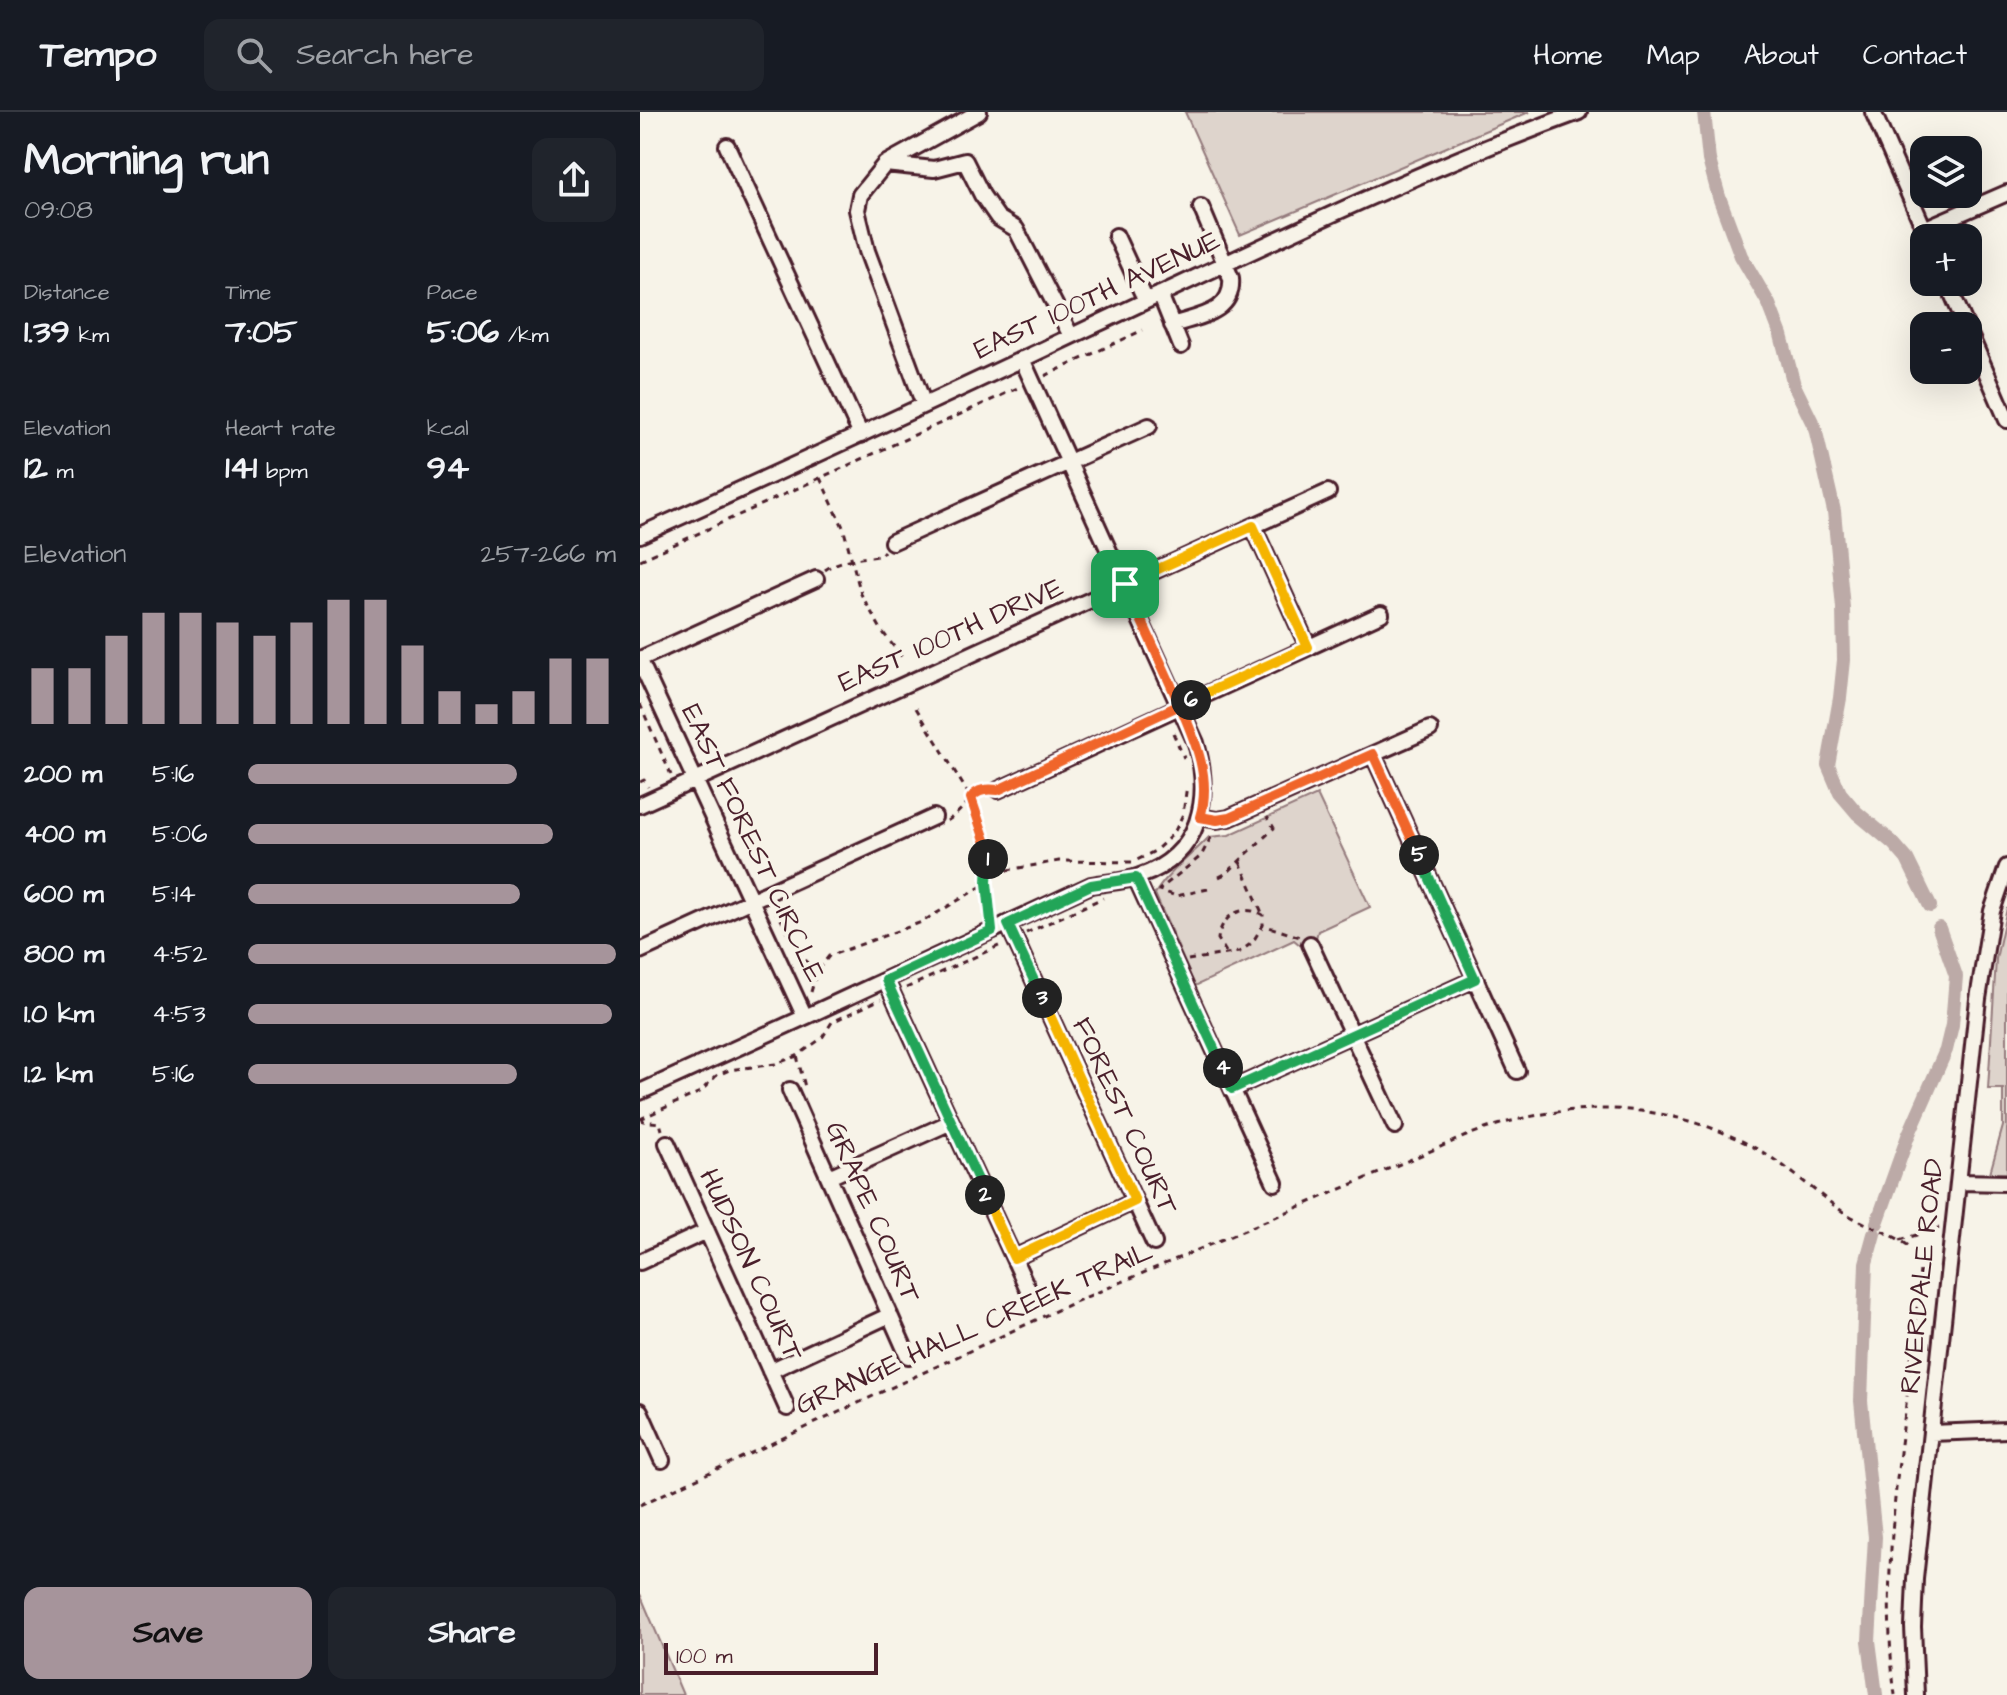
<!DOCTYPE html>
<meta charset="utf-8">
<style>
:root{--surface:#171b24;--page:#20242c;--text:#f1f3f6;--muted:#9ea1a6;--line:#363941;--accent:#a6949b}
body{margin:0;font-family:"Architects Daughter",sans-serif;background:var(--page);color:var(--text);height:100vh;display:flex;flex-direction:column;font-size:30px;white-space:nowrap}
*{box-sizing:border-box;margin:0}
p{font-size:26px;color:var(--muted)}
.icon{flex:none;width:44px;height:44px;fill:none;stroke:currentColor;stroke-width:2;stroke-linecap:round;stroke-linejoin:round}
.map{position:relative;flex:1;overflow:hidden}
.drawer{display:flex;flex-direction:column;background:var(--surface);width:640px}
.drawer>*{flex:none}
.fabs{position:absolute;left:1270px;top:24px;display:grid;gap:16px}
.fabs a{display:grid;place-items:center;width:72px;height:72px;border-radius:16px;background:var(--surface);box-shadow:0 8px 32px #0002;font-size:40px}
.scale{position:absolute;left:24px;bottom:20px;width:214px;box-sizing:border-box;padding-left:8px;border:4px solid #4a1f2b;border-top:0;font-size:22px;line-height:28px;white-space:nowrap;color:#4a1f2b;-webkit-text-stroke:6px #f7f3e8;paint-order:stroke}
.pin{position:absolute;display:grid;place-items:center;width:68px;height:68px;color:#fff;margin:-34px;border-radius:16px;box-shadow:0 4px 12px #0006}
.km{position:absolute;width:40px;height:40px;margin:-20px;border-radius:50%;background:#222;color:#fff;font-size:22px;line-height:40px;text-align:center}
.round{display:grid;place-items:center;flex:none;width:84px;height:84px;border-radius:16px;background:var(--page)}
.summary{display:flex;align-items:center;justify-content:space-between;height:136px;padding:0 24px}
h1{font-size:44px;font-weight:700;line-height:60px}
.figures{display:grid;grid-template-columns:repeat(3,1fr);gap:12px;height:136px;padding:8px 24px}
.figures div{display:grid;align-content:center}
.figures b{font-size:34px;font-weight:700}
.figures small{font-size:22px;font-weight:400}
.figures p{font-size:22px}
.chart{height:224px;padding:16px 24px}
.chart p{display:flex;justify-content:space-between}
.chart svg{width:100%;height:144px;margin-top:8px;stroke:var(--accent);stroke-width:6}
.button{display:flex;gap:16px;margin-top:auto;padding:16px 24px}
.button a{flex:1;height:92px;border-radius:16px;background:var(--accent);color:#111;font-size:32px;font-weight:700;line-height:92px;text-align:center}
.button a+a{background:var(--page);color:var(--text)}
ul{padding:0 24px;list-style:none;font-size:26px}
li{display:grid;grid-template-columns:128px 96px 1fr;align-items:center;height:60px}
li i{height:20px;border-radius:10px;background:var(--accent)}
header{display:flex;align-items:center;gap:48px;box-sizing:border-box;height:112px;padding:0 40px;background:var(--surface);border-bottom:2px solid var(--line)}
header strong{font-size:38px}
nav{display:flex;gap:44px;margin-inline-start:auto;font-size:28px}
.search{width:560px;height:72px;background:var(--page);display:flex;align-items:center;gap:20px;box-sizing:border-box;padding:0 28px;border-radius:16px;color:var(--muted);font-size:30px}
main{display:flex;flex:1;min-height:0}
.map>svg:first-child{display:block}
.green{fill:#ded4cc;stroke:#947a7c;stroke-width:2}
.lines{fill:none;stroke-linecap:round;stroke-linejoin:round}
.canal{stroke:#bcaaa7;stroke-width:14}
.minor-casing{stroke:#4a1f2b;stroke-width:20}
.path{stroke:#4a1f2b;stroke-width:3;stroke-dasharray:6 6;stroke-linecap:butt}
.minor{stroke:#f7f3e8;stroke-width:14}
.split-1-casing{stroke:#fff;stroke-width:16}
.split-2-casing{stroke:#fff;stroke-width:16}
.split-3-casing{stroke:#fff;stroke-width:16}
.split-4-casing{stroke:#fff;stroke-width:16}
.split-5-casing{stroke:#fff;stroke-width:16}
.split-6-casing{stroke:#fff;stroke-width:16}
.split-7-casing{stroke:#fff;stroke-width:16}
.split-1{stroke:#f0652b;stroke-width:10}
.split-2{stroke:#22a559;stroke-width:10}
.split-3{stroke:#f5b400;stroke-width:10}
.split-4{stroke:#22a559;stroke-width:10}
.split-5{stroke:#22a559;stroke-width:10}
.split-6{stroke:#f0652b;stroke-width:10}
.split-7{stroke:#f5b400;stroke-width:10}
.labels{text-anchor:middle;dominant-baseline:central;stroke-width:8;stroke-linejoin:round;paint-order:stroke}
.street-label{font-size:28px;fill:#4a1f2b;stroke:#f7f3e8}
</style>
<header>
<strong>Tempo</strong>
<div class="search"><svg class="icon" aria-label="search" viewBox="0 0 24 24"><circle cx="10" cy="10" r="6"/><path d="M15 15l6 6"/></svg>Search here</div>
<nav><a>Home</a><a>Map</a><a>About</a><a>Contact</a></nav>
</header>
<main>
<section class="drawer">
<div class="summary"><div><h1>Morning run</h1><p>09:08</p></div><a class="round"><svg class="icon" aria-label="share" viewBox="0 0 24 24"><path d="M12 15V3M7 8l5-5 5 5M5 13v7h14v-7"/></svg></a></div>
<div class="figures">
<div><p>Distance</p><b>1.39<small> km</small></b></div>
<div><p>Time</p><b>7:05</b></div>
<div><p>Pace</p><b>5:06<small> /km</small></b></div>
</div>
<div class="figures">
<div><p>Elevation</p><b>12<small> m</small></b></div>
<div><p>Heart rate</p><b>141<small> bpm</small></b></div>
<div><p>kcal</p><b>94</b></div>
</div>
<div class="chart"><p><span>Elevation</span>257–266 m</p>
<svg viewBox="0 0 160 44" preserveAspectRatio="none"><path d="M5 44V27M15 44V27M25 44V17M35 44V10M45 44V10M55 44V13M65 44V17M75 44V13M85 44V6M95 44V6M105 44V20M115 44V34M125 44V38M135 44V34M145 44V24M155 44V24"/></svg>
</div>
<ul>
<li><b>200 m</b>5:16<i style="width:73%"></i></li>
<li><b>400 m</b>5:06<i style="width:83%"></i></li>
<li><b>600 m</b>5:14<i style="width:74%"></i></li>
<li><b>800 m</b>4:52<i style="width:100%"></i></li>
<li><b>1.0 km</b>4:53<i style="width:99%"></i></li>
<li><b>1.2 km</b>5:16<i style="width:73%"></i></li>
</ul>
<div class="button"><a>Save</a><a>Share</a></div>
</section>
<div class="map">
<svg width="1367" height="1583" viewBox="0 0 1367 1583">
<rect width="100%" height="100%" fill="#f7f3e8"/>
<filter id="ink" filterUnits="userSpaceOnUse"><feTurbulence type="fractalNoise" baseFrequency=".0125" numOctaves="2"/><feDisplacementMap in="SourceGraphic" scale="16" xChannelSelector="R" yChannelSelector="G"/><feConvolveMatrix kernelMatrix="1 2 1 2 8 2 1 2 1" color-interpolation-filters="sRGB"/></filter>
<g filter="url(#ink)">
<!-- green -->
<path class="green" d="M545 0H889L600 123Z
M677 683 730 795 678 819 676 826 660 833 654 828 555 874 515 782C526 762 552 743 569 725L589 723Z
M1367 796V1061H1350L1363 1014V977H1348L1356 847Z
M0 1482 43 1583H0Z"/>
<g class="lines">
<!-- canal -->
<path class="canal" d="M1064 0 1069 48 1079 85 1101 144 1129 192 1141 223 1154 273 1175 316 1194 399 1203 496 1204 548 1200 586 1188 653 1200 681 1217 701 1253 731 1267 747 1290 794
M1237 1111 1268 1024 1306 938 1312 913 1316 864 1299 816
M1234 1122 1226 1151 1221 1289 1235 1425 1229 1529 1236 1583"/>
<!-- minor casing -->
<g class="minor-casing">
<path id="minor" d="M1233 0 1288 126
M87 34 221 323
M245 52 294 57 325 49 342 83 358 106 376 117 431 224
M1284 117 1367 81
M476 124 506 189
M1307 170 1326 214
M520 182 541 234
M532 213C559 204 594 201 591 166L561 95
M1328 218 1367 308
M284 293 227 139 217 98 220 83 245 52 339 0
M613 414 668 535
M0 423C153 354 305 284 457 212 615 138 774 60 939 0
M252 430 509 314
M0 547 176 467
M0 549 165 905 451 773C467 770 485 770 500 764 561 743 572 686 556 631L382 247
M733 642 877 959
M358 678 741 502
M0 693 688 380
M560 705 577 708 589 706 790 617
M496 766 635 1071
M368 812 514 1131
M670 832 755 1014
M0 839 294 705
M246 868 392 1186
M592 977 835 867
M150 978 268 1244
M0 980 165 905
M27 1031 147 1296
M189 1065 311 1010
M1319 1070 1367 1071
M374 1146 495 1089
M0 1150 67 1119
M130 1259 250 1203
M0 1299 22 1348
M1291 1321 1367 1318
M1276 1583 1273 1515 1275 1467 1338 887 1352 799 1367 755"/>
</g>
<!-- path -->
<path class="path" d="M405 264 503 218
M180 366 203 415 221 482 242 519 264 548
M0 448 380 275
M185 458C199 447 222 446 240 444L244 439
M0 592 31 663
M276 596 331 686 348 737 347 771 350 806
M533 621 544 646
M0 670 4 668 8 675
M307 709C323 699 329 684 346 677
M600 750 623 803
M579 765 587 761 634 716 627 705
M568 777 536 784 519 778 561 744 570 727 575 723
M134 797C150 818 156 844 177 859
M386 821 463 786
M586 840 578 827C581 804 602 791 623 803V813
M548 848 599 840 612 831 623 813 660 825
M266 876 361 833
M171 880 177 859 189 844 282 810 347 771 362 759 419 749 493 750 515 739 534 721 543 702 547 673
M157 944 165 975
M2 1005 3 1009 20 1011 22 1018
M0 1007 60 980 76 964 89 958 135 952 157 944 182 926 192 910 241 887
M1260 1128 1299 1116
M0 1393 430 1192 826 1024C925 985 1031 986 1124 1041 1152 1058 1175 1080 1202 1099 1226 1115 1255 1120 1276 1140L1280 1158C1275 1210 1270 1263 1263 1316 1252 1404 1243 1493 1255 1583"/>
<!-- minor -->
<use href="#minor" class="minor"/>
</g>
</g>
<g class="lines" filter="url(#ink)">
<!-- split-1 casing -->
<g class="split-1-casing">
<path id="split-1" d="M348 747V737L331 686C338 677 347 677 358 678L540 593 485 472"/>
</g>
<!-- split-2 casing -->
<g class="split-2-casing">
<path id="split-2" d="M345 1083 246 868 352 819 347 771 348 747"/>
</g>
<!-- split-3 casing -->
<g class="split-3-casing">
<path id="split-3" d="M345 1083 374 1146 495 1089 402 886"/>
</g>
<!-- split-4 casing -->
<g class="split-4-casing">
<path id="split-4" d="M402 886 368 812 451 773 496 766 583 956"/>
</g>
<!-- split-5 casing -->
<g class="split-5-casing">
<path id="split-5" d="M583 956 592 977 835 867 779 743"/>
</g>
<!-- split-6 casing -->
<g class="split-6-casing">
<path id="split-6" d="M551 588 540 593C555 628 572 666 560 705L577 708 589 706 733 642 779 743"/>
</g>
<!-- split-7 casing -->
<g class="split-7-casing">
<path id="split-7" d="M485 472 613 414 668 535 551 588"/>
</g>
<!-- split-1 -->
<use href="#split-1" class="split-1"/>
<!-- split-2 -->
<use href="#split-2" class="split-2"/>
<!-- split-3 -->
<use href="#split-3" class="split-3"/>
<!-- split-4 -->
<use href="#split-4" class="split-4"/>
<!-- split-5 -->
<use href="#split-5" class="split-5"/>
<!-- split-6 -->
<use href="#split-6" class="split-6"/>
<!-- split-7 -->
<use href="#split-7" class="split-7"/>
</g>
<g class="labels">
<!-- street labels -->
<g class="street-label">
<text transform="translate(457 183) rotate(-25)">EAST 100TH AVENUE</text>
<text transform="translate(311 523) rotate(-24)">EAST 100TH DRIVE</text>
<text transform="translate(113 731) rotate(65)">EAST FOREST CIRCLE</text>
<text transform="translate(485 1004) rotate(65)">FOREST COURT</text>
<text transform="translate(233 1100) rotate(66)">GRAPE COURT</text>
<text transform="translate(111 1153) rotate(65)">HUDSON COURT</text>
<text transform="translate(1282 1164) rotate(-84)">RIVERDALE ROAD</text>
<text transform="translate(334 1216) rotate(-24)">GRANGE HALL CREEK TRAIL</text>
</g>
</g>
</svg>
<div class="fabs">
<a><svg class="icon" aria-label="layers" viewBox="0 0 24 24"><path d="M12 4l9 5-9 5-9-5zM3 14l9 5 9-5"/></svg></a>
<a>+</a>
<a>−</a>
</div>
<div class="scale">100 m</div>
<div class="pin" style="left:485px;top:472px;background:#1e9e55"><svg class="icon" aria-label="arrive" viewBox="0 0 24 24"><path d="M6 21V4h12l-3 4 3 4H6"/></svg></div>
<b class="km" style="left:348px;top:747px">1</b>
<b class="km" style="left:345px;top:1083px">2</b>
<b class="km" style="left:402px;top:886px">3</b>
<b class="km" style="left:583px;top:956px">4</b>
<b class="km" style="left:779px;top:743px">5</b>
<b class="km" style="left:551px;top:588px">6</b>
</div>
</main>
